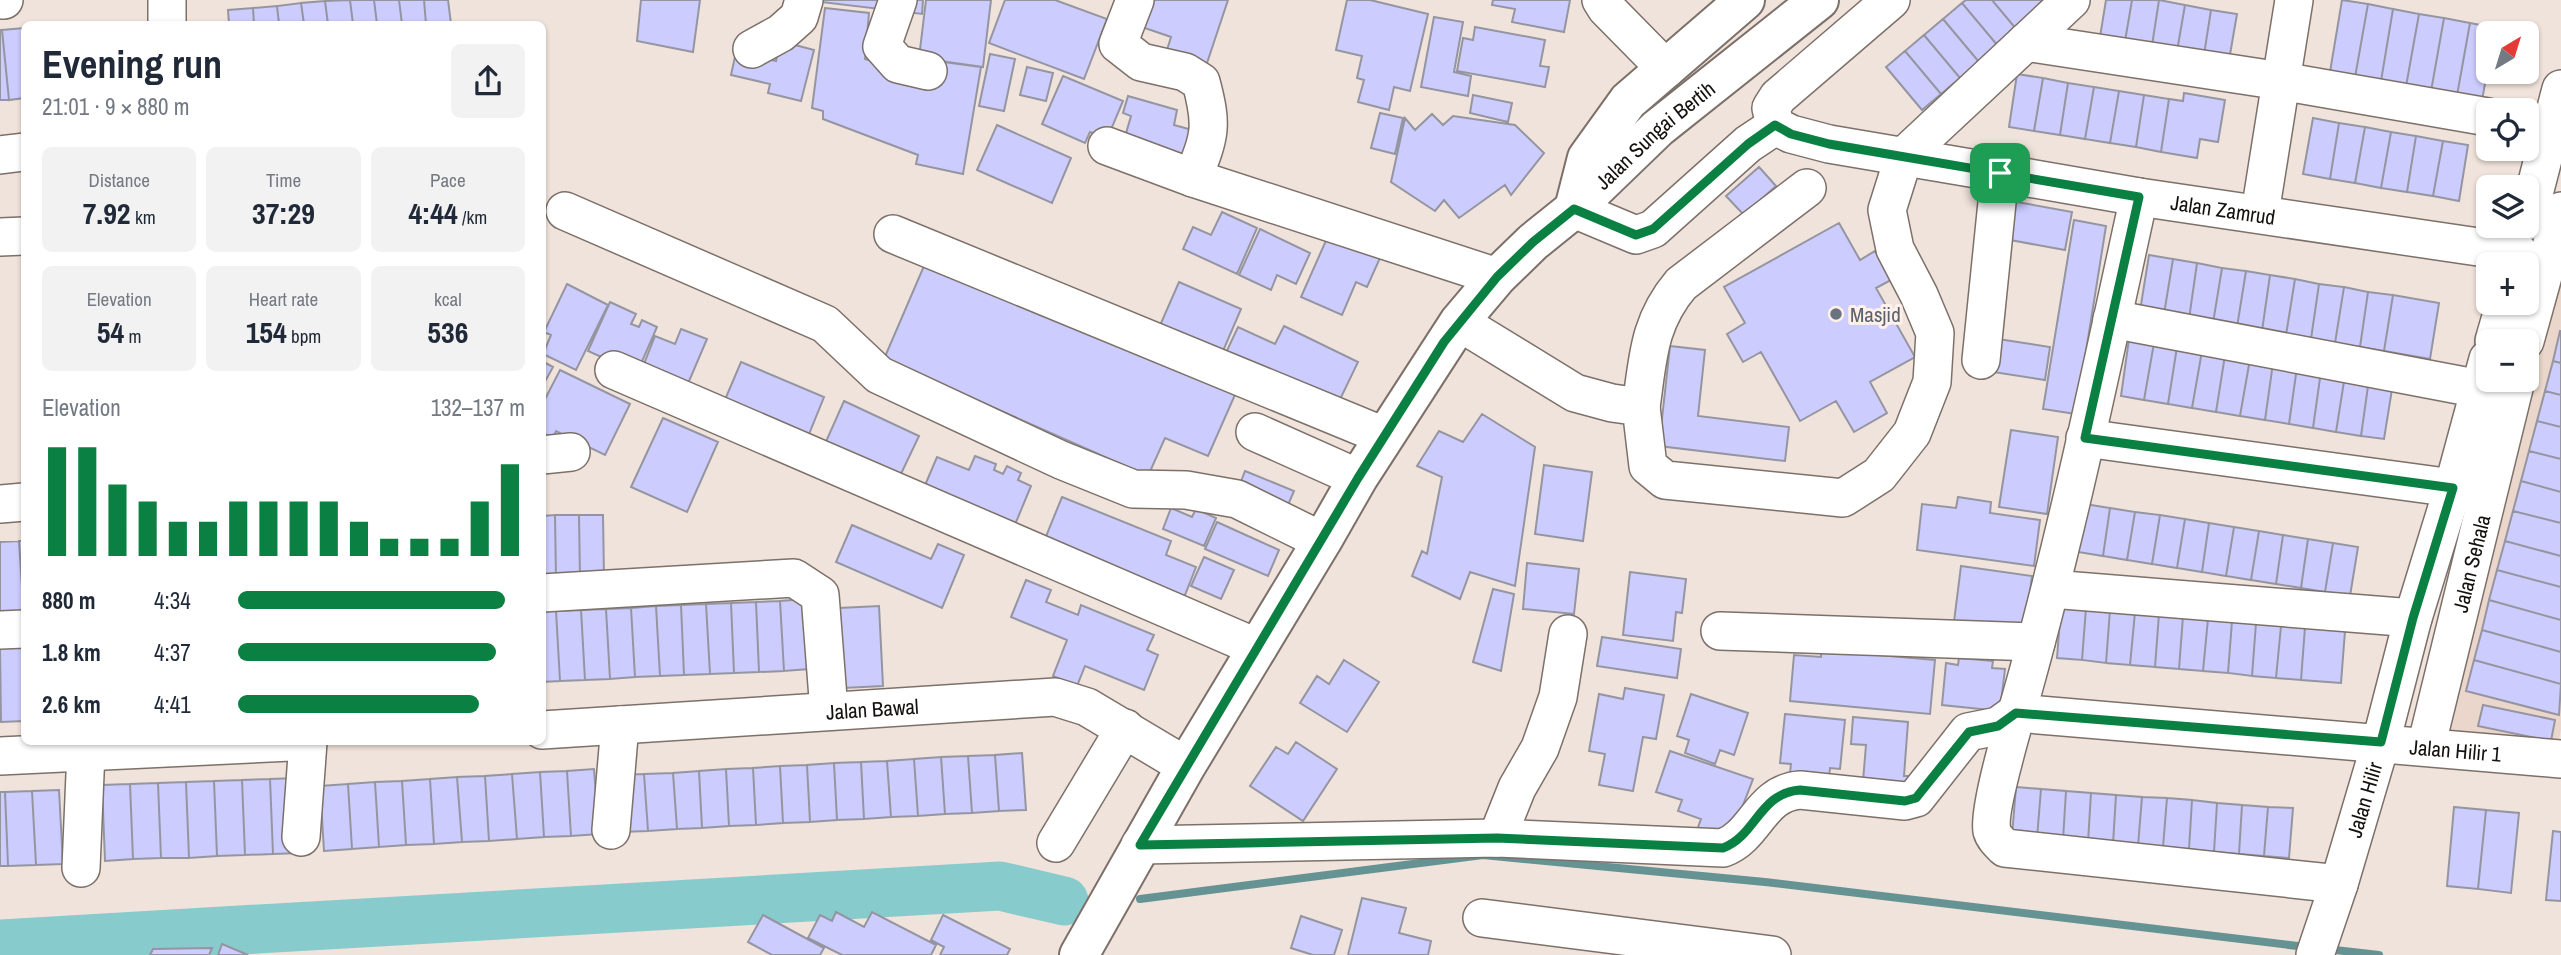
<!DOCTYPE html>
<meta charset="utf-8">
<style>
:root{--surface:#fff;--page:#f2f2f3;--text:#1f2937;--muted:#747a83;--accent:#0b8043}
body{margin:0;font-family:"Archivo Narrow",sans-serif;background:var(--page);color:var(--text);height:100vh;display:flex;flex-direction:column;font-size:26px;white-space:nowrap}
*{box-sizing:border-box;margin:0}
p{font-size:23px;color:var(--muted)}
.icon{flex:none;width:38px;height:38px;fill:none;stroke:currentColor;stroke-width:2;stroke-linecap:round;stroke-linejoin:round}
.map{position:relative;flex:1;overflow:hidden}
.drawer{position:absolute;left:21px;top:21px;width:525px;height:724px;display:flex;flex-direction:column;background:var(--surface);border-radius:10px;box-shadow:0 2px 5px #0004}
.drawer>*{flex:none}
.needle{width:46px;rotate:38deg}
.tools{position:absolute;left:2476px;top:21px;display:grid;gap:14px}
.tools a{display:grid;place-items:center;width:63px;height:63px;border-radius:10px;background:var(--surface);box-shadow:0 2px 5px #0004;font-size:35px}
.pin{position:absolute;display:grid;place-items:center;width:60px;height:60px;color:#fff;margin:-30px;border-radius:14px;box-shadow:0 4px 10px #0006}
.round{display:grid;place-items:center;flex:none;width:74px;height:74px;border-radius:10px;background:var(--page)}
.head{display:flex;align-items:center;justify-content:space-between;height:119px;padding:0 21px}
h1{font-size:38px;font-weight:700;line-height:52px}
.metrics{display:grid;grid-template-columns:repeat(3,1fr);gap:10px;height:119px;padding:7px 21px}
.metrics div{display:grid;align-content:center;border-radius:10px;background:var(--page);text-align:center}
.metrics b{font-size:30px;font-weight:700}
.metrics small{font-size:19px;font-weight:400}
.metrics p{font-size:19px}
.chart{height:196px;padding:14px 21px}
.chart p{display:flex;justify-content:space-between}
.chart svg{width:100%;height:126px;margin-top:7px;stroke:var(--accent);stroke-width:6}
ul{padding:0 21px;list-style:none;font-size:23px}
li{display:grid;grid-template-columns:112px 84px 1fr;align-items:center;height:52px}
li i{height:18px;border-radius:9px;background:var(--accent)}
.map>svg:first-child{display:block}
.built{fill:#ead6ca}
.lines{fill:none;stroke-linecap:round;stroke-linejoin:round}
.stream{stroke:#659393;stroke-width:8}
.river{stroke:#88cbcd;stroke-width:49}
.building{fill:#cccdfe;stroke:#9595a1;stroke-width:2}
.minor-casing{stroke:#7c7069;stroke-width:40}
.major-casing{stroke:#7c7069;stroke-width:42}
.minor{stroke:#fff;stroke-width:37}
.major{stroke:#fff;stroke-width:38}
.route-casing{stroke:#fff;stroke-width:14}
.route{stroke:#0b8043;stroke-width:9}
.worship-dot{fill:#6b7280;stroke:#fef1e9;stroke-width:2.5}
.labels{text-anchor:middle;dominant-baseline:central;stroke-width:6;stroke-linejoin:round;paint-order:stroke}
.street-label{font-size:21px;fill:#14100d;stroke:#fef1e9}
.worship-label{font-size:21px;fill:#5b616d;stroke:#fef1e9;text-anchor:start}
</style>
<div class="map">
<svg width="2561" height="955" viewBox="0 0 2561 955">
<rect width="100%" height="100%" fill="#f0e3db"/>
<!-- built -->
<path class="built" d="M2561 246V730L2557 747 2439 739 2549 286Z"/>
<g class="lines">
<!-- stream -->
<path class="stream" d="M1140 899 1483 855 1765 882 2306 947
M2326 949 2379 955"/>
<!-- river -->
<path class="river" d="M0 944 1000 886 1064 901"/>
</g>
<!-- building -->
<path class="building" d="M350 0H374L377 24H353Z
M350 0 353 24H328L325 1Z
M374 0H399L402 24H377Z
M399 0H424L426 24H402Z
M424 0H448L451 24H426Z
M641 0H700L693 52 637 41Z
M822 0H923L922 14 821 2Z
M926 0H991L983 67 919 58Z
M1005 0H1055L1107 19 1084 79 989 43Z
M1138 0H1228L1206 66 1166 53 1171 37 1130 23Z
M1347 0H1370L1428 14 1410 91 1394 87 1389 110 1358 102 1364 80 1357 78 1362 56 1336 50Z
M1493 0H1570L1564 32 1512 22 1515 9 1492 5Z
M1966 0H1992L2017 30 1998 46 1962 3Z
M1992 0H2052L2017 30Z
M2106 0H2132L2124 47 2099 43Z
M2132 0H2159L2151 52 2124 47Z
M2159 0 2185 5 2176 57 2151 52Z
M2342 0 2368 4 2354 83 2329 78Z
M325 1 328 24H304L301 3Z
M301 3 304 24H279L277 6Z
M1962 3 1998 46 1979 62 1943 19Z
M2368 4 2393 9 2380 87 2354 83Z
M2185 5 2211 10 2203 61 2176 57Z
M277 6 279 24H254L253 8Z
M253 8 254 24H229L228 10Z
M825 8 869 13 865 59 918 74 921 59 981 67 963 174 916 164 918 155 823 119V111L812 108Z
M2393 9 2419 14 2405 92 2380 87Z
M2211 10 2237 14 2228 66 2203 61Z
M2419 14 2444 18 2430 97 2405 92Z
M1434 17 1463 22 1454 72 1471 76 1468 96 1421 87Z
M2444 18 2470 23 2456 101 2430 97Z
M1943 19 1979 62 1960 78 1924 35Z
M2470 23 2496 28 2494 33H2488V67L2481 106 2456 101Z
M1475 27 1545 40 1540 66 1549 67 1545 87 1457 71 1463 38 1473 40Z
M24 28V98L9 100 2 30Z
M0 30H2L9 100H0Z
M1924 35 1960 78 1941 94 1905 51Z
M780 41 814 50 801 101 768 93 770 84 731 75 736 52 776 61Z
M1905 51 1941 94 1922 110 1886 67Z
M990 54 1015 59 1004 111 979 106Z
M1027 67 1053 73 1046 101 1020 95Z
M2017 74 2043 78 2034 131 2009 127Z
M1063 76 1123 101 1107 139 1090 132 1085 143 1042 124Z
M2043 78 2068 83 2060 135 2034 131Z
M2068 83 2094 87 2085 139 2060 135Z
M2094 87 2119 91 2110 143 2085 139Z
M2119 91 2144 95 2136 147 2110 143Z
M2184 93 2225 100 2218 142 2200 139 2197 158 2161 152 2169 99 2183 101Z
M1473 95 1512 103 1508 122 1470 113Z
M2144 95 2169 99 2161 152 2136 147Z
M1128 96 1177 110 1174 125 1203 133 1194 167 1122 147 1131 116 1123 113Z
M1380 113 1403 118 1395 154 1371 148Z
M1432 114 1443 125 1453 116 1515 125 1544 153 1511 195 1505 185 1459 218 1444 200 1435 211 1391 182 1405 118 1415 130Z
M2313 118 2339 123 2330 179 2303 174Z
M2339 123 2365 127 2355 183 2330 179Z
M997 125 1071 158 1052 203 977 170Z
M2365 127 2391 132 2381 188 2355 183Z
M2391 132 2416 136 2407 192 2381 188Z
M2416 136 2443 141 2433 196 2407 192Z
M2443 141 2468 145 2459 201 2433 196Z
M1759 167 1776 186 1744 215 1726 196Z
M2006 200 2072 212 2065 250 1999 238Z
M1222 212 1257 228 1237 274 1183 249 1193 227 1211 235Z
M2074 220 2106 226 2076 414 2043 409Z
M1839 223 1860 260 1875 251 1891 280 1876 288 1915 357 1870 382 1887 413 1854 432 1836 401 1800 421 1761 352 1743 362 1727 334 1745 323 1724 287Z
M1260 229 1310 253 1296 284 1277 275 1271 290 1239 275Z
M1328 236 1380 258 1367 287 1356 282 1342 315 1301 297Z
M930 252 1238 388 1208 456 1165 438 1148 476 884 359Z
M2149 255 2173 259 2164 314 2140 311Z
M2173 259 2197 263 2189 319 2164 314Z
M2197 263 2222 268 2213 323 2189 319Z
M2222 268 2246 271 2237 327 2213 323Z
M2246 271 2270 275 2262 331 2237 327Z
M2270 275 2295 279 2286 335 2262 331Z
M2295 279 2319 284 2311 339 2286 335Z
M1179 282 1241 309 1220 358 1158 330Z
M567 284 608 305 576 370 543 354 551 335 544 332Z
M2319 284 2344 287 2335 343 2311 339Z
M2344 287 2368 292 2360 347 2335 343Z
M2368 292 2393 295 2384 351 2360 347Z
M2393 295 2439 303 2430 359 2384 351Z
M610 302 636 314 631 324 639 327 642 320 657 327 637 373 588 351Z
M1284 326 1358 362 1334 412 1223 359 1238 327 1275 344Z
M681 329 707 339 684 393 640 374 655 336 675 344Z
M2560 331H2561V363L2553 361Z
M1985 337 2050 347 2045 380 1980 370Z
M2129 339 2154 343 2144 400 2121 396Z
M2154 343 2177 347 2168 404 2144 400Z
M1670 346 1705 350 1698 416 1789 427 1785 461 1659 446Z
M2177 347 2202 351 2192 408 2168 404Z
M2202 351 2225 355 2216 412 2192 408Z
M2225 355 2250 359 2240 416 2216 412Z
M2250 359 2273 363 2265 420 2240 416Z
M542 361 553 367 542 387Z
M2553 361 2561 363V395L2545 391Z
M741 362 824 397 805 444 721 409Z
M2273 363 2297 367 2289 424 2265 420Z
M2297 367 2321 371 2313 428 2289 424Z
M560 370 630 404 605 455 556 431 553 438 542 433V405Z
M2321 371 2345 375 2336 432 2313 428Z
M2345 375 2369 379 2361 436 2336 432Z
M2369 379 2393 383 2384 439 2361 436Z
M2545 391 2561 395V427L2537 421Z
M844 401 919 436 899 478 820 455Z
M1482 414 1535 447 1515 586 1470 572 1460 599 1412 576 1422 551 1427 554 1442 477 1417 466 1439 431 1463 442Z
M663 418 718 442 687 512 631 487Z
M2537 421 2561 427V459L2529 451Z
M2011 430 2058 437 2047 514 1999 507Z
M2529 451 2561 459V492L2521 481Z
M975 456 996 464 994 470 1003 474 1007 466 1021 473 1018 480 1031 486 1009 539 920 497 937 457 969 470Z
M1544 465 1592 472 1583 541 1535 534Z
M1245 471 1294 491 1285 512 1237 492Z
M2521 481 2561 492V523L2513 511Z
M1062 497 1171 541 1166 555 1196 567 1183 600 1038 556Z
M1958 497 1991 502 1990 513 2040 520 2034 566 1917 550 1922 504 1956 508Z
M2085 504 2110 508 2103 556 2078 552Z
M1171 508 1192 517 1196 509 1216 518 1204 546 1163 529Z
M2110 508 2135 512 2127 560 2103 556Z
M2513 511 2561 523V556L2505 541Z
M2135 512 2160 515 2152 564 2127 560Z
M555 515 556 579H542V516Z
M555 515H579L580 579H556Z
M579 515H603L604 578 580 579Z
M2160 515 2185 519 2177 568 2152 564Z
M2185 519 2209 523 2202 572 2177 568Z
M1217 522 1279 550 1268 576 1205 549Z
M2209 523 2234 527 2226 576 2202 572Z
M852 525 931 559 938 544 964 555 942 608 836 562Z
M2234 527 2259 531 2251 580 2226 576Z
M2259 531 2283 535 2276 584 2251 580Z
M2283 535 2308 539 2301 588 2276 584Z
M2308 539 2333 543 2325 592 2301 588Z
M19 541 24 617 0 618V542Z
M19 541H24V617Z
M2505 541 2561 556V587L2497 570Z
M2333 543 2358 547 2350 596 2325 592Z
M1204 557 1234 570 1221 599 1191 586Z
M1527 563 1579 569 1574 614 1523 609Z
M1961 566 2032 576 2025 632 1954 622Z
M2497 570 2561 587V620L2489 600Z
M1630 572 1686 579 1682 613 1676 612 1673 641 1623 635Z
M1026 580 1051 590 1046 602 1078 615 1081 605 1154 635 1147 650 1158 655 1144 690 1085 666 1077 686 1053 676 1067 640 1011 617Z
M1493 589 1514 594 1501 671 1473 662Z
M805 599 809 669 784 671 780 601Z
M2489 600 2561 620V652L2482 630Z
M780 601 784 671 759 672 756 602Z
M756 602 759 672 734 673 731 603Z
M731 603 734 673 710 674 706 604Z
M706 604 710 674 684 675 681 605Z
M681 605 684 675 660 676 656 606Z
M656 606 660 676 635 677 631 608Z
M879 606 883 686 843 688 839 608Z
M2061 606 2086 608 2082 660 2057 658Z
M631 608 635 677 610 679 606 609Z
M2086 608 2110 610 2106 663 2082 660Z
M606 609 610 679 585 680 581 610Z
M581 610 585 680 560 681 556 611Z
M2110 610 2135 612 2130 665 2106 663Z
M542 611H556L560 681 542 682Z
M2135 612 2159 614 2155 667 2130 665Z
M2159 614 2183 616 2179 669 2155 667Z
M2183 616 2208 619 2203 671 2179 669Z
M2208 619 2232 621 2228 673 2203 671Z
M2232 621 2256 623 2252 676 2228 673Z
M2256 623 2281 626 2276 678 2252 676Z
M2281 626 2305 627 2301 680 2276 678Z
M2305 627 2345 631 2341 683 2301 680Z
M2482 630 2561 652V684L2474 660Z
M1602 637 1681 649 1677 678 1597 666Z
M0 646H24V721L1 722Z
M1821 650 1935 660 1930 714 1790 701 1794 655 1821 657Z
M1959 658 1993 661 1992 668 2005 669 2000 711 1942 705 1946 663 1958 665Z
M1344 660 1379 682 1347 732 1300 703 1317 676 1329 684Z
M2474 660 2561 684 2559 715 2466 691Z
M1625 688 1664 695 1656 739 1643 737 1633 791 1599 785 1605 754 1589 751 1599 694 1623 699Z
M1691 694 1748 713 1734 755 1720 750 1715 764 1685 753 1689 740 1677 736Z
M2483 705 2555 720 2551 741 2478 726Z
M1785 714 1845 720 1840 769 1830 768 1829 777 1790 773 1791 764 1780 763Z
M1853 717 1908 722 1904 776H1909L1908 797 1862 793 1866 745 1851 744Z
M1296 742 1337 769 1303 821 1250 786 1276 747 1288 754Z
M1670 751 1753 779 1728 844 1696 833 1701 819 1678 811 1682 800 1656 792Z
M1022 753 1026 810 999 811 995 755Z
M995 755 999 811 972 813 968 756Z
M968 756 972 813 945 814 941 757Z
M941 757 945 814 918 816 914 759Z
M914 759 918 816 891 817 887 761Z
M887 761 891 817 864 819 861 762Z
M861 762 864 819 837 820 834 763Z
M834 763 837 820 810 822 807 765Z
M807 765 810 822 783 823 780 766Z
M780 766 783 823 756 825 753 768Z
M753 768 756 825 729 826 726 769Z
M594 769 599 834 571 836 567 771Z
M726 769 729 826 702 828 699 771Z
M567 771 571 836 544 837 540 772Z
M699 771 702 828 677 829 673 773Z
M540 772 544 837 517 839 512 774Z
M673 773 677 829 648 831 644 774Z
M512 774 517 839 489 841 485 776Z
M644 774 648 831 620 832 617 775Z
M485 776 489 841 462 842 457 777Z
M457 777 462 842 434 844 430 779Z
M298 778 301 853 273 854 270 779Z
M270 779 273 854 245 855 242 780Z
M430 779 434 844 406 845 402 781Z
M242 780 245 855 217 856 214 781Z
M214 781 217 856 189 858 186 782Z
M402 781 406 845 379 847 375 782Z
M186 782 189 858H161L158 783Z
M375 782 379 847 352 849 348 784Z
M158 783 161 858 133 859 130 784Z
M130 784 133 859 105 861 102 785Z
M348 784 352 849 324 851 320 786Z
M2016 787 2041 789 2037 838 2012 836Z
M2041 789 2066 791 2063 840 2037 838Z
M59 790 63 864 36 865 32 791Z
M32 791 36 865 8 866 5 792Z
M2066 791 2091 793 2088 842 2063 840Z
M0 792H5L8 866H0Z
M2091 793 2116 795 2113 844 2088 842Z
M2116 795 2142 797 2138 846 2113 844Z
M2142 797 2167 798 2163 847 2138 846Z
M2167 798 2192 800 2189 849 2163 847Z
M2192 800 2217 803 2214 852 2189 849Z
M2217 803 2242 805 2239 854 2214 852Z
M2242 805 2268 807 2264 856 2239 854Z
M2268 807 2293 808 2289 858 2264 856Z
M2454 807 2486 810 2478 889 2447 886Z
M2486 810 2519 813 2511 893 2478 889Z
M2553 831 2561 832V901L2546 900Z
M1362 898 1406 908 1399 933 1431 941 1428 955H1348Z
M836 912 864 927 872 912 936 945 931 955H842L808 938 820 915 832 921Z
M763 915 824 948 820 955H772L748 942Z
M943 915 1010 949 1007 955H940L944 947 931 940Z
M1301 916 1342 930 1334 955H1313L1291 948Z
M222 944 248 955H218Z
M212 948 209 955H150L153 949Z"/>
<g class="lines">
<!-- minor casing -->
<g class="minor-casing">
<g id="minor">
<path d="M0 0H4"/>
<path d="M167 0V24"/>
<path d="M898 0 882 46 898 64 928 71"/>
<path d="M1135 0 1118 44 1141 62 1185 72 1201 82C1213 127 1210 135 1193 178"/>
<path d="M1601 0 1606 8 1666 69"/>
<path id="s1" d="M1891 0 1778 97 1771 108 1775 126 1791 134 1829 144 2000 173 2139 197 2519 253"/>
<path d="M2026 42 2281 81 2488 117"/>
<path d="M752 49 781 33 799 17 804 0"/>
<path d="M1107 146 1193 178 1497 277"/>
<path d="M0 155 24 152"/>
<path d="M2139 197C2103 361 2069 525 2024 687 2017 712 1987 811 1992 831 1994 838 2000 843 2005 848L2339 884"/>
<path d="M1574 209 1636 235 1653 229 1748 144 1775 126"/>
<path d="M565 211 825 324 879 375 1061 460 1133 489 1186 490 1237 499 1322 541"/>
<path d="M2260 213 2294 0"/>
<path d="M2527 221 2561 89"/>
<path d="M893 234 1384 436"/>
<path d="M0 237 24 236"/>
<path d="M2112 319 2480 389"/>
<path d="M1459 322 1575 393 1612 403 1641 407 1648 466 1665 480 1843 498 1879 475 1912 433 1932 382 1935 333 1919 295 1895 249 1887 210 1904 156 2071 0"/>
<path d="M2494 341 2505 303"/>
<path d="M2525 341 2561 211"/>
<path d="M1981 360 2000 173"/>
<path d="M614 370 1258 648"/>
<path d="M1641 407C1648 359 1648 323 1681 284L1807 188"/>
<path d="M1255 432 1358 478"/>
<path d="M2085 438 2453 488"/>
<path d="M542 455 571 452"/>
<path d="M0 504 24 502"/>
<path d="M2051 589 2413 618"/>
<path d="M542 593 794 578 820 595 829 711"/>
<path d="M0 630 24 629"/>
<path d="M1720 631 2036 642"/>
<path id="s2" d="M2016 713 2561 759"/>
<path id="s3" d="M542 730 1055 697 1087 707 1186 766"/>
<path id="s4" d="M2426 747 2516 380"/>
<path d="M0 756 291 742"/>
<path d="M611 830 620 725"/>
<path d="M301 837 308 742"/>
<path d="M1497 838 1517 788 1540 748 1558 697 1568 634"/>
<path d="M1056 843 1125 728"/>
<path d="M1140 845 1497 838 1723 848C1756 836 1760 793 1800 790L1905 801 1916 798 1968 732 1998 726 2016 713"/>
<path d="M81 868 86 751"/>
<path d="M1482 918 1772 955"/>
<path id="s5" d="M2315 955 2339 884 2381 742 2413 618 2453 488 2488 359"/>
</g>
</g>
<!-- major casing -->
<g class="major-casing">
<g id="major">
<path d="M1574 209 1587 158 1628 101 1745 0"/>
<path id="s6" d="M1079 955 1186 766 1322 541 1358 478 1459 322 1497 277 1533 242 1574 209 1658 128 1819 0"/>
</g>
</g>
<!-- minor -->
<use href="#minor" class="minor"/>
<!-- major -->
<use href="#major" class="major"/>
</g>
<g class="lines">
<!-- route casing -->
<g class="route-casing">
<path id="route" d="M1775 125 1791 134 1829 144 2139 197 2085 438 2453 488 2413 618 2381 742 2016 713 1998 726 1969 732 1916 798 1905 801 1800 790C1759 793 1756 836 1723 848L1497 838 1140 845 1358 478 1444 342 1497 277 1533 242 1574 209 1636 235 1653 229 1748 144Z"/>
</g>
<!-- route -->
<use href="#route" class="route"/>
</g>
<!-- markers -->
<circle class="worship-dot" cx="1836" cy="314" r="7"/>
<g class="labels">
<!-- street labels -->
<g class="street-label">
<text stroke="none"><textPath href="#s6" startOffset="1010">Jalan Sungai Bertih</textPath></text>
<text stroke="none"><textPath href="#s1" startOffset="637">Jalan Zamrud</textPath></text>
<text stroke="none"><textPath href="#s4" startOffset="189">Jalan Sehala</textPath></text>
<text stroke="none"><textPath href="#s3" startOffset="331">Jalan Bawal</textPath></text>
<text stroke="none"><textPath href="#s2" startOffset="441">Jalan Hilir 1</textPath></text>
<text stroke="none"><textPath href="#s5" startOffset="163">Jalan Hilir</textPath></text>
</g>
<!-- worship labels -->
<g class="worship-label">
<text x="1850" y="314">Masjid</text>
</g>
</g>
</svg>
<div class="tools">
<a><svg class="needle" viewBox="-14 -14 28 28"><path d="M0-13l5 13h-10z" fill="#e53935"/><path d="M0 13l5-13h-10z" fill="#747a83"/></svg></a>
<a><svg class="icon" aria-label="locate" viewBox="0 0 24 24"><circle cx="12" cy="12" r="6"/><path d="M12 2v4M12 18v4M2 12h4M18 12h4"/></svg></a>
<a><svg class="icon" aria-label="layers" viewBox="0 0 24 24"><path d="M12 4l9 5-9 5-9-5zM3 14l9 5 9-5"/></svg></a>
<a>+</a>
<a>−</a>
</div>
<div class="pin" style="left:2000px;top:173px;background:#1e9e55"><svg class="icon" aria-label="arrive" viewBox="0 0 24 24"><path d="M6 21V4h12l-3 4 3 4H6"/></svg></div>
<section class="drawer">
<div class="head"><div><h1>Evening run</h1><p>21:01 · 9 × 880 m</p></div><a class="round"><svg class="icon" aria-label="share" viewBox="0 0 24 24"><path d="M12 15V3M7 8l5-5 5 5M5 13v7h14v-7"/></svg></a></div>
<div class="metrics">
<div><p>Distance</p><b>7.92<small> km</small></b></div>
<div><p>Time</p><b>37:29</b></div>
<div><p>Pace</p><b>4:44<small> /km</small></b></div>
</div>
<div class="metrics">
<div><p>Elevation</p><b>54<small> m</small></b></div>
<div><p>Heart rate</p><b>154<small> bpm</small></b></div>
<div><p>kcal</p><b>536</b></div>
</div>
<div class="chart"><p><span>Elevation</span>132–137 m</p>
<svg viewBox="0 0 160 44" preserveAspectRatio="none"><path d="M5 44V6M15 44V6M25 44V19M35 44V25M45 44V32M55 44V32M65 44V25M75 44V25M85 44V25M95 44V25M105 44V32M115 44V38M125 44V38M135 44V38M145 44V25M155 44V12"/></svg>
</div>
<ul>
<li><b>880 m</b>4:34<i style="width:93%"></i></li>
<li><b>1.8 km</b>4:37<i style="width:90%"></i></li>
<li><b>2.6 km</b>4:41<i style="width:84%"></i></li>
</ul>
</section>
</div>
